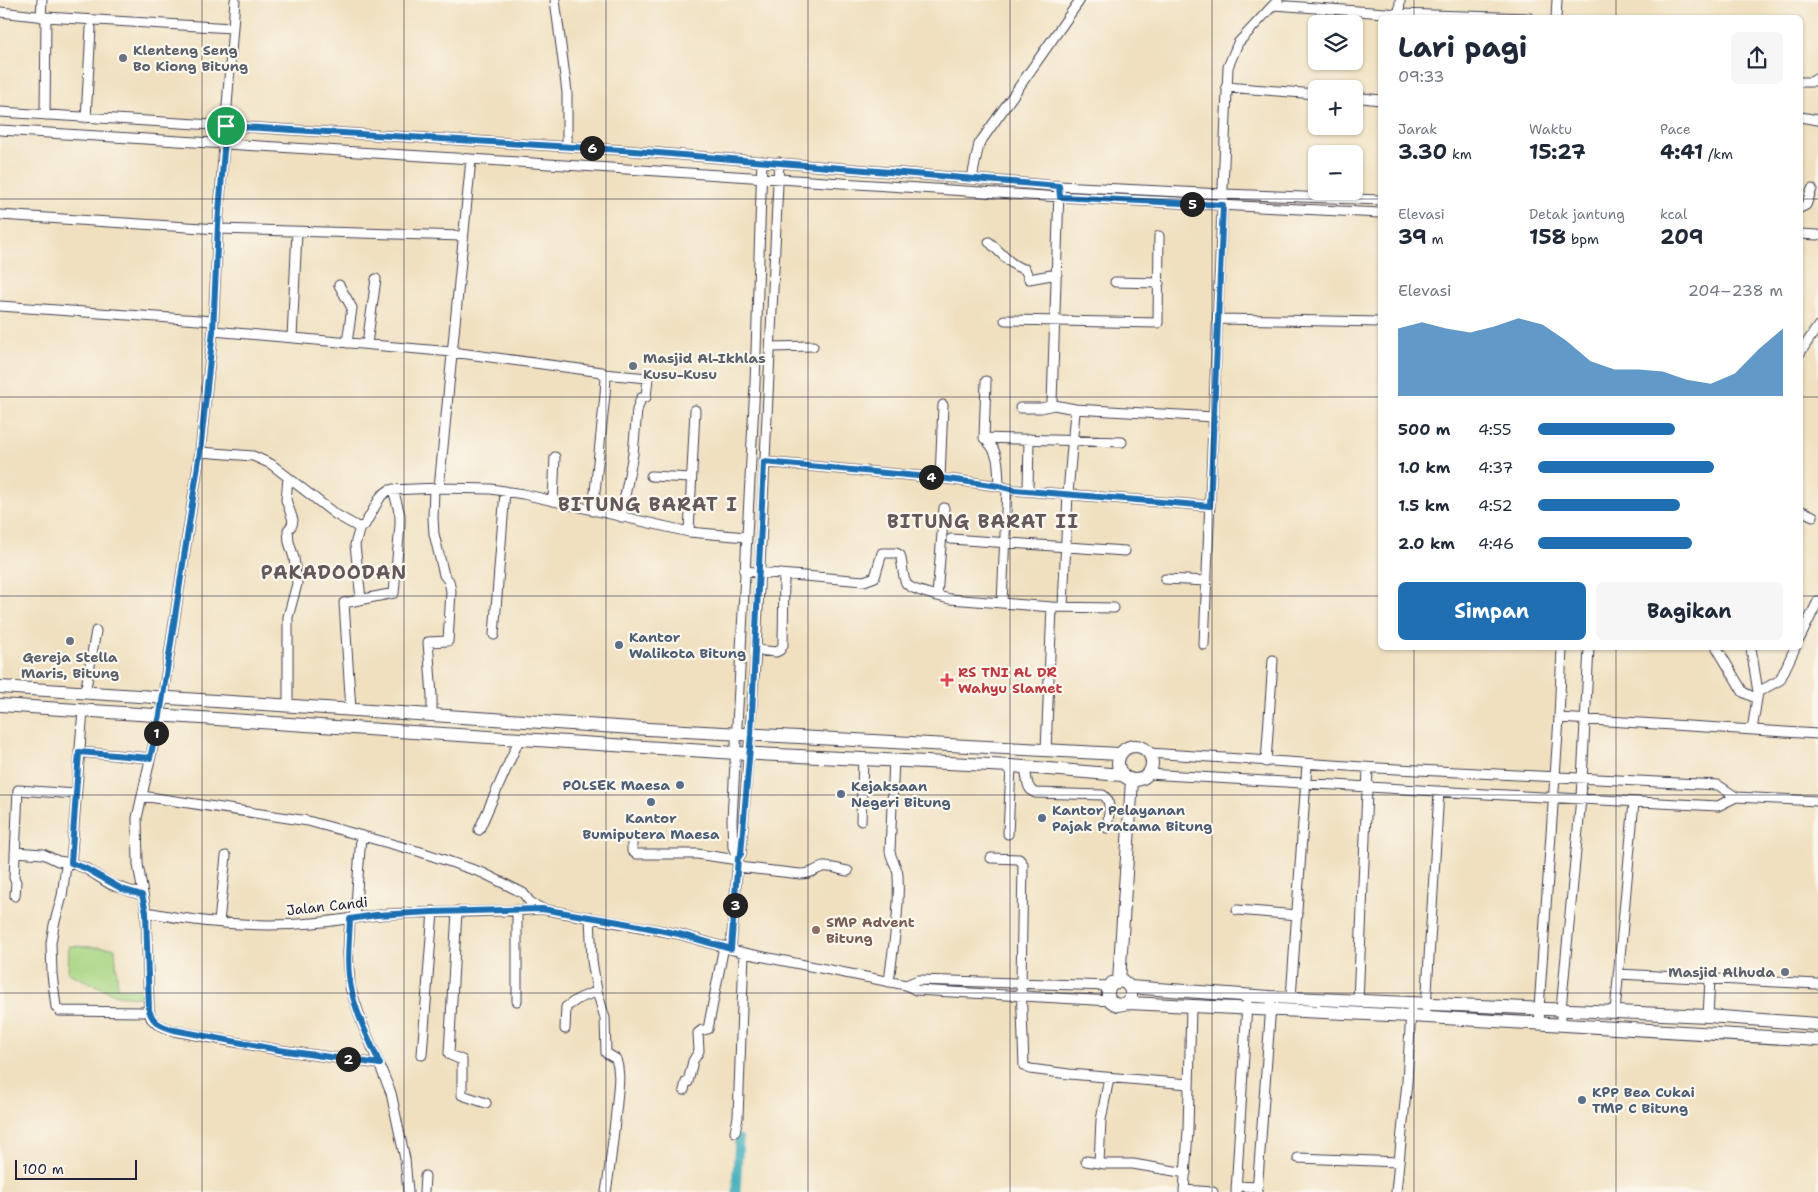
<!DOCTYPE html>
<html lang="id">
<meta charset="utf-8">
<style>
:root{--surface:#fff;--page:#f6f6f7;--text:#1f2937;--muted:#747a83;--accent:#1f6fb2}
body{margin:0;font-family:"Shantell Sans",sans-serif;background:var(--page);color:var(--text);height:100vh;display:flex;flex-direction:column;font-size:19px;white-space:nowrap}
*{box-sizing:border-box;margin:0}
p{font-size:16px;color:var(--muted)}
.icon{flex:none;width:28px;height:28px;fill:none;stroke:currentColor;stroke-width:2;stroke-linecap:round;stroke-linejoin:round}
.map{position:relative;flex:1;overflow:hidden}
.panel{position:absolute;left:1378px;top:15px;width:425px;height:635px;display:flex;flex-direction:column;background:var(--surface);border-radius:8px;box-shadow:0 1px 4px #0004}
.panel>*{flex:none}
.tools{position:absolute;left:1308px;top:15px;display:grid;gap:10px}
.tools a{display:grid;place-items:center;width:55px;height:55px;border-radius:8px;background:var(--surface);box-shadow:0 1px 4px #0004;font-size:25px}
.scale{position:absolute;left:15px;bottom:12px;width:122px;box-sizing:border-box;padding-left:5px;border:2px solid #22223b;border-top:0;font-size:14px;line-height:18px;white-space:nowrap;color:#22223b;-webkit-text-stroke:4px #fbf7ec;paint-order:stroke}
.pin{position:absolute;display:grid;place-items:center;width:42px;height:42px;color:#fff;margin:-21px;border:2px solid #fff;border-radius:50%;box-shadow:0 1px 5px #0007}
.km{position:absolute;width:25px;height:25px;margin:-12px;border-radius:50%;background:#222;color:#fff;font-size:14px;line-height:25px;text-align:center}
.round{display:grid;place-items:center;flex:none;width:52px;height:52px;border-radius:8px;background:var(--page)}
.headline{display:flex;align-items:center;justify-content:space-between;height:85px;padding:0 20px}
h1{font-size:28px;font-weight:700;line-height:38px}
.stats{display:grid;grid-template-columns:repeat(3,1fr);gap:8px;height:85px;padding:5px 20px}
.stats div{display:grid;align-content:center}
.stats b{font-size:21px;font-weight:700}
.stats small{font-size:14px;font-weight:400}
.stats p{font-size:14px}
.chart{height:140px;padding:10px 20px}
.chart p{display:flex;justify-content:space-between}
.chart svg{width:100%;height:90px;margin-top:5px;fill:var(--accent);opacity:.7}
.action{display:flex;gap:10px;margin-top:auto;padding:10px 20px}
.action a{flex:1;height:58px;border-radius:8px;background:var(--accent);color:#fff;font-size:20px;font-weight:700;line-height:58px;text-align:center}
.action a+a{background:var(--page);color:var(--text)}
ul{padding:0 20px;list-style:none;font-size:16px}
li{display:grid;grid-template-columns:80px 60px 1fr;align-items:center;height:38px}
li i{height:12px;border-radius:6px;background:var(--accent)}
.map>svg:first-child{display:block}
.green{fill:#a7d582;stroke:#647c5e}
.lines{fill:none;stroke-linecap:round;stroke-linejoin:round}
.canal{stroke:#3baab9;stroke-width:9}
.minor-casing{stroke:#413e4f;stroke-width:11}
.highway-casing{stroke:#413e4f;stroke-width:14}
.minor{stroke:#fff;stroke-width:9}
.highway{stroke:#fff;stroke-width:12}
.route-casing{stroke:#fff;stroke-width:10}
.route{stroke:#1f6fb2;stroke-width:6}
.grid{fill:none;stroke:#22223b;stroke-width:1;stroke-opacity:0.55}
.worship-dot{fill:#6b7280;stroke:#fbf7ec;stroke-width:2}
.service-dot{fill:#5c6f8a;stroke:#fbf7ec;stroke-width:2}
.health-dot{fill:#e0444e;stroke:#fbf7ec;stroke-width:2}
.education-dot{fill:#8d6e63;stroke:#fbf7ec;stroke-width:2}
.labels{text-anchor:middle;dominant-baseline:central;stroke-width:4.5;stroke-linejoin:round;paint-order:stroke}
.worship-label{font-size:14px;font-weight:bold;fill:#5b616d;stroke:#fbf7ec;text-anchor:start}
.service-label{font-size:14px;font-weight:bold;fill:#4e5e75;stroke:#fbf7ec;text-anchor:start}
.health-label{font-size:14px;font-weight:bold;fill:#be3a42;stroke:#fbf7ec;text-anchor:start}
.street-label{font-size:14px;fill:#22223b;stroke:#fbf7ec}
.education-label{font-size:14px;font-weight:bold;fill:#785e54;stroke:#fbf7ec;text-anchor:start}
.district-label{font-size:19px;font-weight:bold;letter-spacing:1px;fill:#63585b;stroke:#fbf7ec}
</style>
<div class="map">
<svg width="1818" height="1192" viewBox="0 0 1818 1192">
<rect width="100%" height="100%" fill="#fbf7ec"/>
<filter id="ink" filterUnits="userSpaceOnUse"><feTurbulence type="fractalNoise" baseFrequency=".02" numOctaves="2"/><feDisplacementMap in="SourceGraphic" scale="10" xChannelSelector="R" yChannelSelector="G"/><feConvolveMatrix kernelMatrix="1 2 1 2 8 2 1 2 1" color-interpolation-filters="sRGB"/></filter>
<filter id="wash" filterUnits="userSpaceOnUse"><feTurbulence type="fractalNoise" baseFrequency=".0096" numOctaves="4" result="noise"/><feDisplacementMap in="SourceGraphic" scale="20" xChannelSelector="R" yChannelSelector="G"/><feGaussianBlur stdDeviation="1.12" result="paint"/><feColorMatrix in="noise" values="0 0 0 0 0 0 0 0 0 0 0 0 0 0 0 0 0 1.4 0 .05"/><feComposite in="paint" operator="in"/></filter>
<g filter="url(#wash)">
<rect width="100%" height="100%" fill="#f0e0c0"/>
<!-- green -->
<path class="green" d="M69 946 115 948 118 989H147L146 998 117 995 68 973Z"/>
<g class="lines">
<!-- canal -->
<path class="canal" d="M736 1192 739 1139"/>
</g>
</g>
<g filter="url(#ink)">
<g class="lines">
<!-- minor casing -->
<g class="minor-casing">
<path id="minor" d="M235 0 218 225 213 331 200 452 160 715 137 818 138 864 146 912 149 1009 151 1018 157 1024 174 1031 279 1050 379 1064
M555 0 567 92V146
M1274 5 1399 14 1530 18
M0 12 46 17 232 28
M41 17 42 0
M1399 18 1400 0
M1556 18 1557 0
M1800 82H1811L1818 78
M1226 87 1316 94
M1354 97 1380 100
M0 112 622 150 1059 186 1223 194 1380 200
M45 115 46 17
M1800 117 1818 120
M86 118 91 28
M0 130 471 159 1060 197 1380 213
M972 178 979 144 1080 0
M1059 191 1052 402 1054 405 1075 409 1214 417
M1800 208 1806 205 1812 189
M0 215 218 229 463 236
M1800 234 1818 235
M989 242C999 250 1012 268 1025 269L1029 279 1057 274
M1115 282 1159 283
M339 285 352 308 347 343
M0 306 213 321
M1218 319 1380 322
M1005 320 1158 323 1159 236
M213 331 452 352 602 372 606 377 605 395 593 511
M292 338 297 232
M367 344 376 279
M771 347 813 346
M1800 353 1818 326
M603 374 648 378 646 397 641 398 637 410 633 454 621 517
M986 381 984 438C1000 452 998 465 999 486
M1020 408H1041L1054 405
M984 438 1122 442
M200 452 253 456 271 464 335 514 358 527 364 526 381 496 389 490 439 488 491 489 523 494 689 532 746 537
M764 462 940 478 999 486 1014 490 1210 506
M651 476 691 478
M940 478 943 405
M439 488 471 159
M1028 491 1029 439
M553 501 555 457
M1800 510 1813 516
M360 527 355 545 361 599
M689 532 695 410
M951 539 1125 551
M744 571 864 581 875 577 882 553H896L900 555C903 564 902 575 906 583 910 590 941 597 950 599L1052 607 1114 608
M1165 579 1207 581
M937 596 944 508
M1002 603 1007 489
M1063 607 1068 493 1075 412
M494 635 505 491
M1800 638 1818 601
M1204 645 1228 67 1238 43 1278 0
M1717 648 1743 692 1757 699
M1751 648 1758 692 1752 730
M756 650 776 652 780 650 783 645 784 576
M1758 692 1780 680 1795 648
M85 693 96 631
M288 706V617L297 584 294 558 289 542 288 530 292 525 293 520 286 500 288 478
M83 710 71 863 66 866 62 896 54 925 51 943 52 974 56 1007 60 1011 144 1012 149 1009
M351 710 344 603 394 593 400 525V515L393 489
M432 715V696L428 642 448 641 451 591 449 581 444 575 434 534 433 518 434 488
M1559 718 1818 734
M1046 750 1052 607
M79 752 150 758
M1149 753 1378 768 1718 785 1736 797
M1266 762 1273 660
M1025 767C1027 777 1026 789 1035 793L1103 795C1113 801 1108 818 1107 828
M1148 774 1486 794 1718 806 1736 797 1818 801
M142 796 308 821 421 852 483 873 523 893 530 902 542 909 679 934 744 953 906 985 916 990 1111 1001
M861 821 863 758
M479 830 519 740
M1008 834 1011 766
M632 840V851L636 854H697L738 860
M15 852 43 854 58 861 71 863 85 868 110 884 142 895
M991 858 1019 859 1023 864 1021 984 1024 1066 1030 1069 1069 1074 1189 1084
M738 859 733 847 732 820 755 384 762 161
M738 867 800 874C814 874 814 869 823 867 831 866 841 870 848 871
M15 896 16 882 14 878 18 790 76 794
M1237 910 1298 915
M457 911 449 1053 450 1055 462 1060V1095L486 1103
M146 912C201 923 257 928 313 923 338 921 364 916 389 914 440 911 491 913 542 909
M590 917 592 961 597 991 605 1018 606 1053 616 1059C621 1074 618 1087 617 1102 614 1132 611 1162 606 1192
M355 918 361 836
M350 919 348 953 350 987 362 1023 391 1093 405 1159 408 1192
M219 922 226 856
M731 949 738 859 741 854 756 650 779 162
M1618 974 1818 984
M889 982C893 947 900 911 898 876 898 867 891 860 890 851L894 759
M906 985 918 980 1110 986
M1291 998 1307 764
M517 1001V910
M1358 1001 1368 768
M1426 1008 1439 791
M1615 1012 1634 802
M1708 1016 1710 979
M1540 1024 1539 1008 1559 718 1562 648
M1561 1025V1009L1581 798 1589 648
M565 1029 566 1007 578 999 597 991
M422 1055 433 911
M684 1090 686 1082H688L693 1061 699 1051 698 1033 702 1030 708 1029 724 946
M735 1132 738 1117 744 953
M1298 1158 1399 1162
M1086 1161 1105 1164H1133L1186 1173
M1099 1163 1101 1120 1109 1078
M1236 1186 1257 1187
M1184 1190 1213 1192
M424 1192 425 1176
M1184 1192 1188 1131 1191 1007
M1236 1192 1247 1003
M1257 1192 1271 1005
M1396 1192 1407 1082 1411 1010"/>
</g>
<!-- highway casing -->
<g class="highway-casing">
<path id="highway" d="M0 687 648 729 1119 754
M0 705 736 753 1011 766 1122 775
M1118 763a17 17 0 1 1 34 0a17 17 0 1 1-34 0Z
M1119 981 1132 780
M1129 987 1270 997 1708 1016 1818 1024
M1128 1003 1131 998V988L1123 981 1112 983C1105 992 1107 1002 1118 1005L1128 1003 1411 1016 1818 1040"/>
</g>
<!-- minor -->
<use href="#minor" class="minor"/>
<!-- highway -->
<use href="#highway" class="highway"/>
</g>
</g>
<g class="lines" filter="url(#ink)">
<!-- route casing -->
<g class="route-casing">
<path id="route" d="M226 126 622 150 1059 186 1060 197 1223 205 1210 506 1014 490 999 486 940 478 764 462 751 735 741 854 738 858 731 949 679 934 619 922 542 909 433 912 376 915 350 919C349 942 346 966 351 988 356 1014 369 1039 380 1064L279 1050 174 1030C161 1026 153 1023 149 1010L146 912 142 895 122 889 85 868 71 863 79 752 150 758 160 715 200 452 213 331 218 225Z"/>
</g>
<!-- route -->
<use href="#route" class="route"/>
</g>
<!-- grid -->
<path class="grid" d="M202 0V1192M404 0V1192M606 0V1192M808 0V1192M1010 0V1192M1212 0V1192M1414 0V18M1616 0V18M0 199H1380M1800 199H1818M0 397H1380M1800 397H1818M0 596H1380M1800 596H1818M1414 648V1192M1616 648V1192M0 795H1818M0 993H1818"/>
<!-- markers -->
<g class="worship-dot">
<circle cx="123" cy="58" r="5"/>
<circle cx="633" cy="366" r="5"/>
<circle cx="70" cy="641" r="5"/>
<circle cx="1785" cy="972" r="5"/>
</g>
<g class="service-dot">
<circle cx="619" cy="645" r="5"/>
<circle cx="680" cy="785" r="5"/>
<circle cx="841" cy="794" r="5"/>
<circle cx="651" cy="802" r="5"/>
<circle cx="1042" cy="818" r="5"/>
<circle cx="1582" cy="1100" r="5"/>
</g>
<path class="health-dot" d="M944.5 672.5h5v5h5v5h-5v5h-5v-5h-5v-5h5z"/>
<circle class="education-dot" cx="816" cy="930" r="5"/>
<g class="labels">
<!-- worship labels -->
<g class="worship-label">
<text x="133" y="50">Klenteng Seng<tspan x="133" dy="16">Bo Kiong Bitung</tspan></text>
<text x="643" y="358">Masjid Al-Ikhlas<tspan x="643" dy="16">Kusu-Kusu</tspan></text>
<text x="70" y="657" text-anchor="middle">Gereja Stella<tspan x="70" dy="16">Maris, Bitung</tspan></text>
<text x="1775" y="972" text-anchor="end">Masjid Alhuda</text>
</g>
<!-- service labels -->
<g class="service-label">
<text x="629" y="637">Kantor<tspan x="629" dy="16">Walikota Bitung</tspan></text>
<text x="670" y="785" text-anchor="end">POLSEK Maesa</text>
<text x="851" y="786">Kejaksaan<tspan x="851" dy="16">Negeri Bitung</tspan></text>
<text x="1052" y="810">Kantor Pelayanan<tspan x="1052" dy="16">Pajak Pratama Bitung</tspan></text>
<text x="651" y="818" text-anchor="middle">Kantor<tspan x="651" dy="16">Bumiputera Maesa</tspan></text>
<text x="1592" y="1092">KPP Bea Cukai<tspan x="1592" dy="16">TMP C Bitung</tspan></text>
</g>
<!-- health labels -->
<g class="health-label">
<text x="958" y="672">RS TNI AL DR<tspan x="958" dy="16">Wahyu Slamet</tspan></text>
</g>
<!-- street labels -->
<g class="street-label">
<text transform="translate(327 906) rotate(-6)">Jalan Candi</text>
</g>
<!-- education labels -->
<g class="education-label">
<text x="826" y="922">SMP Advent<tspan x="826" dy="16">Bitung</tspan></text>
</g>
<!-- district labels -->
<g class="district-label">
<text x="648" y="504">BITUNG BARAT I</text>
<text x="983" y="521">BITUNG BARAT II</text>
<text x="334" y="572">PAKADOODAN</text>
</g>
</g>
</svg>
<div class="tools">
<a><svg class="icon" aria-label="layers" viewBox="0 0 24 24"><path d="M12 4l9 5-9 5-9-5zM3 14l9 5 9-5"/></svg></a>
<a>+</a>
<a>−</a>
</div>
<div class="scale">100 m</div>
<div class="pin" style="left:226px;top:126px;background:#1e9e55"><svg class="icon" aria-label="arrive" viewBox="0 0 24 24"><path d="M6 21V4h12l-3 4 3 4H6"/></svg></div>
<b class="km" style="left:156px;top:733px">1</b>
<b class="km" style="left:348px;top:1059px">2</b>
<b class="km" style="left:735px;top:905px">3</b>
<b class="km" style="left:931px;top:477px">4</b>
<b class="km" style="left:1192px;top:204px">5</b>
<b class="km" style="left:592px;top:148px">6</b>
<section class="panel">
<div class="headline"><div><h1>Lari pagi</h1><p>09:33</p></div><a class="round"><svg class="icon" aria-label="share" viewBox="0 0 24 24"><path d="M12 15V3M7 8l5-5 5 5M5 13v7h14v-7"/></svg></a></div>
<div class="stats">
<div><p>Jarak</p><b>3.30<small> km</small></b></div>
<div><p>Waktu</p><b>15:27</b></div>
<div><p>Pace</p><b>4:41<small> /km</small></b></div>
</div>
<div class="stats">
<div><p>Elevasi</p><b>39<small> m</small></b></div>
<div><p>Detak jantung</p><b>158<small> bpm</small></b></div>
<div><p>kcal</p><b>209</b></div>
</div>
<div class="chart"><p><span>Elevasi</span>204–238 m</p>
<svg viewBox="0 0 160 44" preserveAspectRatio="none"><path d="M0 44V11L10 8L20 11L30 13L40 10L50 6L60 9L70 17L80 27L90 31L100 31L110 32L120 36L130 38L140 33L150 21L160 11V44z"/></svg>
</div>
<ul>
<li><b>500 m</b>4:55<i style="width:56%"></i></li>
<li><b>1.0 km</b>4:37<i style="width:72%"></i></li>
<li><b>1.5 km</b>4:52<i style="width:58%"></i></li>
<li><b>2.0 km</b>4:46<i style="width:63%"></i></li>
</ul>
<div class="action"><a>Simpan</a><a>Bagikan</a></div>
</section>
</div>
